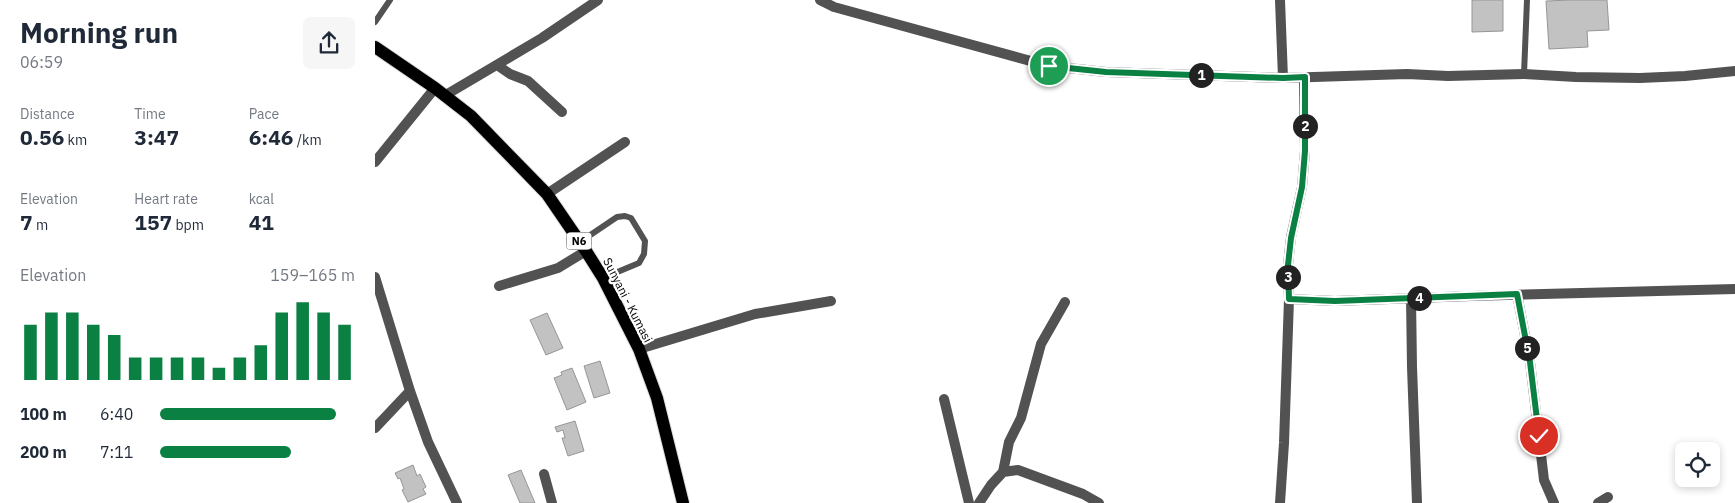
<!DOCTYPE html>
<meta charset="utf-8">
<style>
:root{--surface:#fff;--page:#f6f6f7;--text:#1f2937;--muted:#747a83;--accent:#0b8043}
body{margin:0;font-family:"IBM Plex Sans",sans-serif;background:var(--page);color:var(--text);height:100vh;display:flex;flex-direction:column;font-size:19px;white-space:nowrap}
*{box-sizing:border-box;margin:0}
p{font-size:16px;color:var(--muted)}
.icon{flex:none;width:28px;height:28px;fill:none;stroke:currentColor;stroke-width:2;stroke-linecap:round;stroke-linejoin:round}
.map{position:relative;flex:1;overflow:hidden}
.sheet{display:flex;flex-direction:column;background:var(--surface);width:375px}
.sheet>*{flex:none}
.fabs{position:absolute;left:1300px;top:442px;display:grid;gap:10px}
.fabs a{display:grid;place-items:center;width:45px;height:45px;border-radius:8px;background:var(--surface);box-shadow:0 2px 8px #0003;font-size:25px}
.pin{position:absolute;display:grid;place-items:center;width:42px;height:42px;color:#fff;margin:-21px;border:2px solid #fff;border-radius:50%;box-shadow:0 1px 5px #0007}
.km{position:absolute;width:25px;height:25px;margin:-12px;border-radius:50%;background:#222;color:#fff;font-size:14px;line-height:25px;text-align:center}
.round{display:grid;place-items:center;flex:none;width:52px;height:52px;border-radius:8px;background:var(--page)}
.summary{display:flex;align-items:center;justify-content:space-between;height:85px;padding:0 20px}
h1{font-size:28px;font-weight:800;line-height:38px}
.figures{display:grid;grid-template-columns:repeat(3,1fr);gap:8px;height:85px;padding:5px 20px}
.figures div{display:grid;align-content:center}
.figures b{font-size:21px;font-weight:800}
.figures small{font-size:14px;font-weight:400}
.figures p{font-size:14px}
.chart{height:140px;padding:10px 20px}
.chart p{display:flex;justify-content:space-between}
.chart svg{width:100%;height:90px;margin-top:5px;stroke:var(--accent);stroke-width:6}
ul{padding:0 20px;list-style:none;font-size:16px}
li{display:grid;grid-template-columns:80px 60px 1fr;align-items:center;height:38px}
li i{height:12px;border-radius:6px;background:var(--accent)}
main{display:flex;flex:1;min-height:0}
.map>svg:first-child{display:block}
.building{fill:#c2c2c2;stroke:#969696}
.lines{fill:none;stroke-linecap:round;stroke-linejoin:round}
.primary-casing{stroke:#dbdbdb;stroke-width:14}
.lane{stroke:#525252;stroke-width:6}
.street{stroke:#525252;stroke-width:10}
.primary{stroke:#000;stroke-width:12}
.route-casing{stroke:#fff;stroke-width:10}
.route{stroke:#0b8043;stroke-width:6}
.labels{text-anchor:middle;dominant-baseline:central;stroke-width:4.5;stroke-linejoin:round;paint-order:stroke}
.shield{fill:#fff;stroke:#4c4c4c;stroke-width:1}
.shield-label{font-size:11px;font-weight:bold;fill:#000}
.street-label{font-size:12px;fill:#000;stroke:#fff}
</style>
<main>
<section class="sheet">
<div class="summary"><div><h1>Morning run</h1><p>06:59</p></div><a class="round"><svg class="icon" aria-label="share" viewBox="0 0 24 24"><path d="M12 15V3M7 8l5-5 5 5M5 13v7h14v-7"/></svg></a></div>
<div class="figures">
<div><p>Distance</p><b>0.56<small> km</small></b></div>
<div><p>Time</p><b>3:47</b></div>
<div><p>Pace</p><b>6:46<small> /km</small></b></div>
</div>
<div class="figures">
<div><p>Elevation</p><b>7<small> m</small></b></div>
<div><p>Heart rate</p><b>157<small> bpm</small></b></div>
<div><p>kcal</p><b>41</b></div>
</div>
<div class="chart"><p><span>Elevation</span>159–165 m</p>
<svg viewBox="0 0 160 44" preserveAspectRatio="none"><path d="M5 44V17M15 44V11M25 44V11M35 44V17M45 44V22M55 44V33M65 44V33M75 44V33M85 44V33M95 44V38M105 44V33M115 44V27M125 44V11M135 44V6M145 44V11M155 44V17"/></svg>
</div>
<ul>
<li><b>100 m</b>6:40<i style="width:90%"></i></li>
<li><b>200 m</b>7:11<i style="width:67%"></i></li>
</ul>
</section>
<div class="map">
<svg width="1360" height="503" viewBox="0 0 1360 503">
<rect width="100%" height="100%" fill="#fff"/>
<!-- building -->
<path class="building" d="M1097 0H1128V31L1097 32Z
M1195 0H1232L1234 30 1212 31 1213 47 1174 49 1171 1Z
M172 313 188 348 171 355 155 320Z
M225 361 235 393 219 398 209 366Z
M197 368 211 402 192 410 179 378 187 375 186 372Z
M200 421 209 451 193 456 187 438H190L188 430 182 432 180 427Z
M38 465 42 476 45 474 51 487 48 489 51 494 33 502 27 490 29 489 25 478 23 479 20 473Z
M146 470 160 503H145L133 475Z"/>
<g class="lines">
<!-- primary casing -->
<g class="primary-casing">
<path id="primary" d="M0 47 60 88 96 116 172 194 211 251 228 278 264 349 282 398 308 503"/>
</g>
<!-- lane -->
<path class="lane" d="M0 22 15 0
M1149 74 1152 0
M205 242 242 217 250 216 256 218 270 241 269 254 264 263 228 278"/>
<!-- street -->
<path class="street" d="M445 0 459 7 674 66 731 72 908 78 1032 74 1073 76 1149 74 1201 77 1265 78 1310 76 1360 71
M905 0 908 78
M122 65 135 74 153 81 187 112
M69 96 167 38 223 0
M0 162 60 88
M172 194 250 142
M0 277 35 391 53 442 82 503
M124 286 183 268 211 251
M1142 294 1155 362 1169 480 1179 503
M1036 298 1037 367 1042 503
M914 299 960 301 1096 296 1360 289
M264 349 380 314 456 301
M569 399 594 503
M0 428 35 391
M628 472 643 470 708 494 724 503
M169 474 177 503
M604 503 616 485 628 472 634 442 646 418 666 344 690 302
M905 503 909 443 914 299 913 265 916 237 927 187 930 151 929 77
M1223 503 1233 497"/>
<!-- primary -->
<use href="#primary" class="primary"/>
</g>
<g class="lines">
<!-- route casing -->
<g class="route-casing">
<path id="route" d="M674 66 731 72 908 78 930 77V151L927 187 916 238 913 265 914 299 960 301 1142 294 1155 362 1164 436"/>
</g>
<!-- route -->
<use href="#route" class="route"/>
</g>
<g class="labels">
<!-- shield labels -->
<rect class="shield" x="191.5" y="232.5" width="25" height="17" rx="4"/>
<g class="shield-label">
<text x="204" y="241">N6</text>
</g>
<!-- street labels -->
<g class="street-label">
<text transform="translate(253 300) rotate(63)">Sunyani - Kumasi</text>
</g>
</g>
</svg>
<div class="fabs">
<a><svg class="icon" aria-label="locate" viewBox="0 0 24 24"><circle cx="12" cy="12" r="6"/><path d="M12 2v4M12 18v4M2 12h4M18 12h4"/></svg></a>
</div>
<div class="pin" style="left:674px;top:66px;background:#1e9e55"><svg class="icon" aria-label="arrive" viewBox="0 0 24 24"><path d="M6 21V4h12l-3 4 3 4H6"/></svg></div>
<div class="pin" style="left:1164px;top:436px;background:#d93025"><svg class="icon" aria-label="check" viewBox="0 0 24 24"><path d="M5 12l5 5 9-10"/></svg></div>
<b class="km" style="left:826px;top:75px">1</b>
<b class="km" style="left:930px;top:126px">2</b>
<b class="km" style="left:913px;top:277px">3</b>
<b class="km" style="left:1044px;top:298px">4</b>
<b class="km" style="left:1152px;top:348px">5</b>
</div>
</main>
